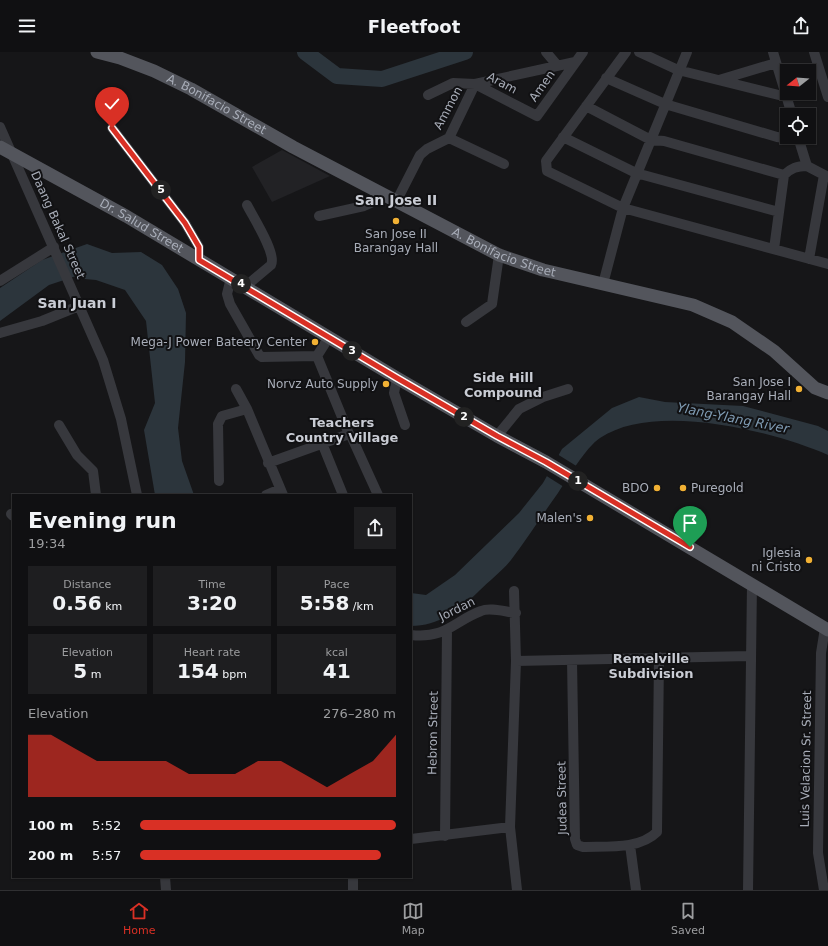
<!DOCTYPE html>
<meta charset="utf-8">
<style>
:root{--surface:#101012;--page:#1e1e20;--text:#f1f3f6;--muted:#9c9d9f;--line:#303032;--accent:#d93025}
body{margin:0;font-family:"DejaVu Sans",sans-serif;background:var(--page);color:var(--text);height:100vh;display:flex;flex-direction:column;font-size:15px;white-space:nowrap}
*{box-sizing:border-box;margin:0}
p{font-size:13px;color:var(--muted)}
.icon{flex:none;width:22px;height:22px;fill:none;stroke:currentColor;stroke-width:2;stroke-linecap:round;stroke-linejoin:round}
.map{position:relative;flex:1;overflow:hidden}
.panel{position:absolute;left:12px;top:442px;width:400px;height:384px;display:flex;flex-direction:column;background:var(--surface);border-radius:0px;box-shadow:0 1px 3px #0004,0 0 0 1px var(--line)}
.panel>*{flex:none}
.needle{width:26px;rotate:253deg}
.controls{position:absolute;left:780px;top:12px;display:grid;gap:8px}
.controls a{display:grid;place-items:center;width:36px;height:36px;border-radius:0px;background:var(--surface);box-shadow:0 1px 3px #0004,0 0 0 1px var(--line);font-size:20px}
.pin{position:absolute;display:grid;place-items:center;width:34px;height:34px;color:#fff;margin:-41px -17px;border-radius:50% 50% 50% 0;rotate:-45deg;box-shadow:0 0 4px #0007}
.pin .icon{rotate:45deg}
.km{position:absolute;width:20px;height:20px;margin:-10px;border-radius:50%;background:#222;color:#fff;font-size:11px;line-height:20px;text-align:center}
.round{display:grid;place-items:center;flex:none;width:42px;height:42px;border-radius:0px;background:var(--page)}
.head{display:flex;align-items:center;justify-content:space-between;height:68px;padding:0 16px}
h1{font-size:22px;font-weight:600;line-height:30px}
.stats{display:grid;grid-template-columns:repeat(3,1fr);gap:6px;height:68px;padding:4px 16px}
.stats div{display:grid;align-content:center;border-radius:0px;background:var(--page);text-align:center}
.stats b{font-size:20px;font-weight:600}
.stats small{font-size:11px;font-weight:400}
.stats p{font-size:11px}
.chart{height:112px;padding:8px 16px}
.chart p{display:flex;justify-content:space-between}
.chart svg{width:100%;height:72px;margin-top:4px;fill:var(--accent);opacity:.7}
ul{padding:0 16px;list-style:none;font-size:13px}
li{display:grid;grid-template-columns:64px 48px 1fr;align-items:center;height:30px}
li i{height:10px;border-radius:5px;background:var(--accent)}
header{display:flex;justify-content:space-between;align-items:center;height:52px;padding:0 16px;background:var(--surface);font-size:18px;font-weight:600}
.tab-bar{display:flex;justify-content:space-around;align-items:center;height:56px;border-top:1px solid var(--line);background:var(--surface);font-size:11px;color:var(--muted)}
.tab-bar a{display:grid;justify-items:center;gap:2px}
.tab-bar .on{color:var(--accent)}
.map>svg:first-child{display:block}
.built{fill:#222225}
.water{fill:#2c353c}
.pier{fill:#161618}
.lines{fill:none;stroke-linecap:round;stroke-linejoin:round}
.river{stroke:#2c353c;stroke-width:16}
.minor{stroke:#37383d;stroke-width:10}
.major{stroke:#53555c;stroke-width:13}
.route-casing{stroke:#fff;stroke-width:8}
.route{stroke:#d93025;stroke-width:5}
.poi-dot{fill:#f2b134;stroke:#111113;stroke-width:1.5}
.labels{text-anchor:middle;dominant-baseline:central;stroke-width:4;stroke-linejoin:round;paint-order:stroke}
.street-label{font-size:12px;fill:#a8adb8;stroke:#111113}
.poi-label{font-size:12px;fill:#a8adb8;stroke:#111113;text-anchor:end}
.neighbourhood-label{font-size:13px;font-weight:bold;fill:#c9ccd4;stroke:#111113}
.water-label{font-size:13px;font-style:italic;fill:#7f9bb3;stroke:#111113}
.quarter-label{font-size:14px;font-weight:bold;fill:#c9ccd4;stroke:#111113}
</style>
<header><svg class="icon" aria-label="menu" viewBox="0 0 24 24"><path d="M4 6h16M4 12h16M4 18h16"/></svg>Fleetfoot<svg class="icon" aria-label="share" viewBox="0 0 24 24"><path d="M12 15V3M7 8l5-5 5 5M5 13v7h14v-7"/></svg></header>
<div class="map">
<svg width="828" height="838" viewBox="0 0 828 838">
<rect width="100%" height="100%" fill="#161618"/>
<!-- built -->
<path class="built" d="M282 98 330 124 272 150 252 115Z"/>
<!-- water -->
<path class="water" d="M87 192 112 201 141 200 162 213 178 237 186 261 185 310 178 376 182 409 194 443H155L144 378 155 351 146 269 125 238 96 228 85 227 76 224 49 233 0 269V236L42 208Z
M639 345 665 350 743 354 818 374 828 379V403C773 379 654 349 600 386 586 395 568 426 558 441 542 463 528 486 511 508 502 519 489 529 479 539 460 558 438 574 411 574V541L426 543 455 523 519 461 543 431 562 397 612 356Z"/>
<!-- pier -->
<path class="pier" d="M557 402 578 415 564 435 545 423Z"/>
<g class="lines">
<!-- river -->
<path class="river" d="M305 0 337 24 382 27 465 0"/>
<!-- minor -->
<path class="minor" d="M546 0 557 13
M626 0 546 109 547 119 623 156 828 212
M639 0 678 18 787 45
M773 0 792 63
M814 0 828 45
M606 26 665 52 777 85 799 88
M719 28 776 11
M428 43 453 31 475 32 537 64 583 0
M586 54 651 88 664 89 784 123
M0 75 103 308 121 367 137 443
M112 76 185 171 199 195V208
M563 85 636 121 779 160
M798 85 807 114
M449 86 504 112
M807 114 828 125
M396 150 420 103 427 97 449 86 475 32 575 10
M319 164 364 154 371 151 378 141
M774 197 784 123C791 116 797 114 807 114
M809 207 824 123
M231 226 227 242 230 252 259 303 262 305 317 304
M0 229 54 195
M603 232 623 156 687 0
M246 234 271 213C277 202 253 165 247 153
M466 270 492 252 499 203
M0 281 42 269 79 254
M329 285 317 304 349 382 352 386 378 443
M397 326 394 341 405 373
M236 337 247 357 283 443
M59 373 77 403 93 419 96 443
M497 384 519 357 543 345 568 337
M322 391 343 443
M268 411 349 382
M219 429 218 372 222 364 247 357
M266 443 280 437
M11 462 13 464
M514 539 516 609 510 775 517 838
M411 583C446 587 454 569 481 559 490 555 506 560 516 561
M572 608 575 787 577 793 583 795C606 794 639 798 657 780L659 605
M516 609 750 604
M445 784 447 578
M411 787 510 775
M630 793 636 838
M165 825 166 838
M353 825V838
M748 838 752 532
M824 838 818 801 821 601 825 576"/>
<!-- major -->
<g class="major">
<path id="s1" d="M97 0 120 6 154 19 191 37 293 95 499 203 543 218 693 253 732 270 774 299 815 336 828 341"/>
<path id="s2" d="M0 95 126 164 397 326 497 384 546 410 828 578"/>
</g>
</g>
<g class="lines">
<!-- route casing -->
<g class="route-casing">
<path id="route" d="M112 76 185 171 199 195V208L397 326 497 384 546 410 690 495"/>
</g>
<!-- route -->
<use href="#route" class="route"/>
</g>
<!-- markers -->
<g class="poi-dot">
<circle cx="396" cy="169" r="4"/>
<circle cx="315" cy="290" r="4"/>
<circle cx="386" cy="332" r="4"/>
<circle cx="799" cy="337" r="4"/>
<circle cx="657" cy="436" r="4"/>
<circle cx="683" cy="436" r="4"/>
<circle cx="590" cy="466" r="4"/>
<circle cx="809" cy="508" r="4"/>
</g>
<g class="labels">
<!-- street labels -->
<g class="street-label">
<text transform="translate(502 31) rotate(28)">Aram</text>
<text transform="translate(542 34) rotate(-55)">Amen</text>
<text stroke="none"><textPath href="#s1" startOffset="131">A. Bonifacio Street</textPath></text>
<text transform="translate(448 56) rotate(-62)">Ammon</text>
<text transform="translate(58 173) rotate(66)">Daang Bakal Street</text>
<text stroke="none"><textPath href="#s2" startOffset="162">Dr. Salud Street</textPath></text>
<text stroke="none"><textPath href="#s1" startOffset="455">A. Bonifacio Street</textPath></text>
<text transform="translate(457 557) rotate(-26)">Jordan</text>
<text transform="translate(433 681) rotate(-89)">Hebron Street</text>
<text transform="translate(806 707) rotate(-89)">Luis Velacion Sr. Street</text>
<text transform="translate(562 746) rotate(-91)">Judea Street</text>
</g>
<!-- poi labels -->
<g class="poi-label">
<text x="396" y="182" text-anchor="middle">San Jose II<tspan x="396" dy="14">Barangay Hall</tspan></text>
<text x="307" y="290">Mega-J Power Bateery Center</text>
<text x="791" y="330">San Jose I<tspan x="791" dy="14">Barangay Hall</tspan></text>
<text x="378" y="332">Norvz Auto Supply</text>
<text x="649" y="436">BDO</text>
<text x="691" y="436" text-anchor="start">Puregold</text>
<text x="582" y="466">Malen's</text>
<text x="801" y="501">Iglesia<tspan x="801" dy="14">ni Cristo</tspan></text>
</g>
<!-- neighbourhood labels -->
<g class="neighbourhood-label">
<text x="503" y="325">Side Hill<tspan x="503" dy="15">Compound</tspan></text>
<text x="342" y="370">Teachers<tspan x="342" dy="15">Country Village</tspan></text>
<text x="651" y="606">Remelville<tspan x="651" dy="15">Subdivision</tspan></text>
</g>
<!-- water labels -->
<g class="water-label">
<text transform="translate(733 366) rotate(11)">Ylang-Ylang River</text>
</g>
<!-- quarter labels -->
<g class="quarter-label">
<text x="396" y="148">San Jose II</text>
<text x="77" y="251">San Juan I</text>
</g>
</g>
</svg>
<div class="controls">
<a><svg class="needle" viewBox="-14 -14 28 28"><path d="M0-13l5 13h-10z" fill="#e53935"/><path d="M0 13l5-13h-10z" fill="#9c9d9f"/></svg></a>
<a><svg class="icon" aria-label="locate" viewBox="0 0 24 24"><circle cx="12" cy="12" r="6"/><path d="M12 2v4M12 18v4M2 12h4M18 12h4"/></svg></a>
</div>
<div class="pin" style="left:690px;top:495px;background:#1e9e55"><svg class="icon" aria-label="arrive" viewBox="0 0 24 24"><path d="M6 21V4h12l-3 4 3 4H6"/></svg></div>
<div class="pin" style="left:112px;top:76px;background:#d93025"><svg class="icon" aria-label="check" viewBox="0 0 24 24"><path d="M5 12l5 5 9-10"/></svg></div>
<b class="km" style="left:578px;top:429px">1</b>
<b class="km" style="left:464px;top:365px">2</b>
<b class="km" style="left:352px;top:299px">3</b>
<b class="km" style="left:241px;top:232px">4</b>
<b class="km" style="left:161px;top:138px">5</b>
<section class="panel">
<div class="head"><div><h1>Evening run</h1><p>19:34</p></div><a class="round"><svg class="icon" aria-label="share" viewBox="0 0 24 24"><path d="M12 15V3M7 8l5-5 5 5M5 13v7h14v-7"/></svg></a></div>
<div class="stats">
<div><p>Distance</p><b>0.56<small> km</small></b></div>
<div><p>Time</p><b>3:20</b></div>
<div><p>Pace</p><b>5:58<small> /km</small></b></div>
</div>
<div class="stats">
<div><p>Elevation</p><b>5<small> m</small></b></div>
<div><p>Heart rate</p><b>154<small> bpm</small></b></div>
<div><p>kcal</p><b>41</b></div>
</div>
<div class="chart"><p><span>Elevation</span>276–280 m</p>
<svg viewBox="0 0 160 44" preserveAspectRatio="none"><path d="M0 44V6L10 6L20 14L30 22L40 22L50 22L60 22L70 30L80 30L90 30L100 22L110 22L120 30L130 38L140 30L150 22L160 6V44z"/></svg>
</div>
<ul>
<li><b>100 m</b>5:52<i style="width:100%"></i></li>
<li><b>200 m</b>5:57<i style="width:94%"></i></li>
</ul>
</section>
</div>
<nav class="tab-bar">
<a class="on"><svg class="icon" aria-label="home" viewBox="0 0 24 24"><path d="M3 11l9-7 9 7M6 9v11h12V9"/></svg>Home</a>
<a><svg class="icon" aria-label="map" viewBox="0 0 24 24"><path d="M3 6l6-2 6 2 6-2v14l-6 2-6-2-6 2zM9 4v14M15 6v14"/></svg>Map</a>
<a><svg class="icon" aria-label="saved" viewBox="0 0 24 24"><path d="M7 4h10v16l-5-4-5 4z"/></svg>Saved</a>
</nav>
